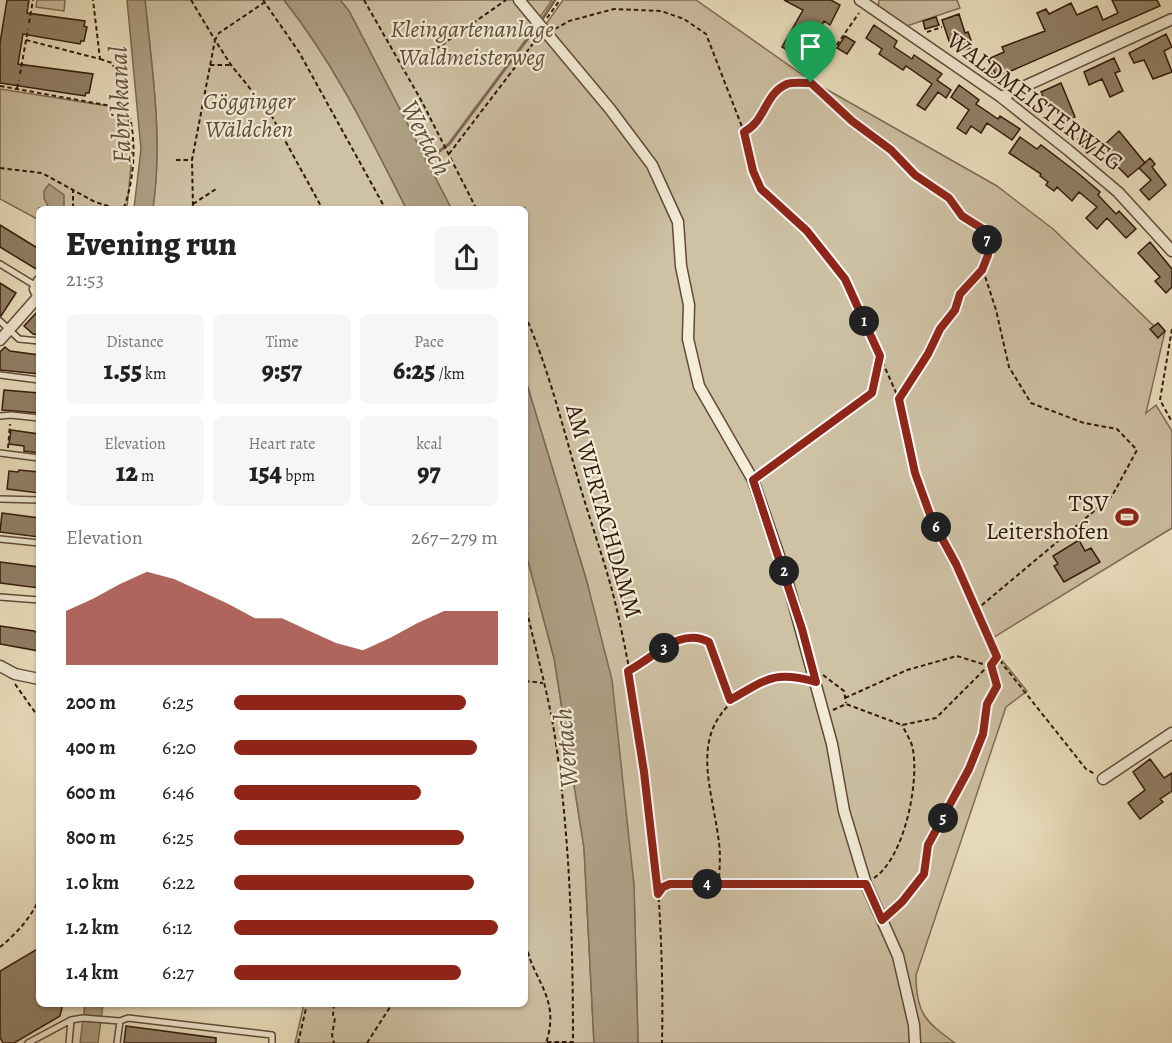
<!DOCTYPE html>
<meta charset="utf-8">
<style>
:root{--surface:#fff;--page:#f6f6f6;--text:#222;--muted:#767676;--accent:#8f2418}
body{margin:0;font-family:Alegreya,serif;background:var(--page);color:var(--text);height:100vh;display:flex;flex-direction:column;font-size:22px;white-space:nowrap}
*{box-sizing:border-box;margin:0}
p{font-size:20px;color:var(--muted)}
.icon{flex:none;width:33px;height:33px;fill:none;stroke:currentColor;stroke-width:2;stroke-linecap:round;stroke-linejoin:round}
.map{position:relative;flex:1;overflow:hidden}
.drawer{position:absolute;left:36px;top:206px;width:492px;height:801px;display:flex;flex-direction:column;background:var(--surface);border-radius:9px;box-shadow:0 2px 4px #0004}
.drawer>*{flex:none}
.pin{position:absolute;display:grid;place-items:center;width:51px;height:51px;color:#fff;margin:-62px -26px;border-radius:50% 50% 50% 0;rotate:-45deg;box-shadow:0 0 6px #0007}
.pin .icon{rotate:45deg}
.km{position:absolute;width:30px;height:30px;margin:-15px;border-radius:50%;background:#222;color:#fff;font-size:16px;line-height:30px;text-align:center}
.round{display:grid;place-items:center;flex:none;width:63px;height:63px;border-radius:9px;background:var(--page)}
.headline{display:flex;align-items:center;justify-content:space-between;height:102px;padding:0 30px}
h1{font-size:33px;font-weight:800;line-height:45px}
.metrics{display:grid;grid-template-columns:repeat(3,1fr);gap:9px;height:102px;padding:6px 30px}
.metrics div{display:grid;align-content:center;border-radius:9px;background:var(--page);text-align:center}
.metrics b{font-size:26px;font-weight:800}
.metrics small{font-size:16px;font-weight:400}
.metrics p{font-size:16px}
.chart{height:168px;padding:12px 30px}
.chart p{display:flex;justify-content:space-between}
.chart svg{width:100%;height:108px;margin-top:6px;fill:var(--accent);opacity:.7}
ul{padding:0 30px;list-style:none;font-size:20px}
li{display:grid;grid-template-columns:96px 72px 1fr;align-items:center;height:45px}
li i{height:15px;border-radius:8px;background:var(--accent)}
.map>svg:first-child{display:block}
.green{fill:#cec1a4;stroke:#806c57;stroke-width:1.5}
.water{fill:#ae9f84;stroke:#7c6953;stroke-width:1.5}
.lines{fill:none;stroke-linecap:round;stroke-linejoin:round}
.stream{stroke:#7c6953;stroke-width:3}
.building{fill:#93826a;stroke:#31180a;stroke-width:1.5}
.service-casing{stroke:#604b38;stroke-width:8}
.minor-casing{stroke:#604b38;stroke-width:13}
.path{stroke:#31180a;stroke-width:2;stroke-dasharray:4.5 3;stroke-linecap:butt}
.service{stroke:#f4edd8;stroke-width:5}
.minor{stroke:#f4edd8;stroke-width:10}
.route-casing{stroke:#fff;stroke-width:12}
.route{stroke:#8f2418;stroke-width:8}
.labels{text-anchor:middle;dominant-baseline:central;stroke-width:4.5;stroke-linejoin:round;paint-order:stroke}
.park-label{font-size:24px;font-style:italic;fill:#604b38;stroke:#f4edd8}
.street-label{font-size:24px;fill:#31180a;stroke:#f4edd8}
.poi-label{font-size:24px;fill:#31180a;stroke:#f4edd8;text-anchor:end}
.water-label{font-size:26px;font-style:italic;fill:#634e3b;stroke:#f4edd8}
</style>
<div class="map">
<svg width="1172" height="1043" viewBox="0 0 1172 1043">
<rect width="100%" height="100%" fill="#eee4c3"/>
<filter id="stains"><feTurbulence type="fractalNoise" baseFrequency=".00333" numOctaves="4"/><feColorMatrix values="0 0 0 0 .2 0 0 0 0 .09 0 0 0 0 .02 0 0 0 .5 -.17"/></filter>
<radialGradient id="worn" r=".72"><stop offset=".6" stop-color="#630" stop-opacity="0"/><stop offset="1" stop-color="#630" stop-opacity=".3"/></radialGradient>
<!-- green -->
<path class="green" d="M37 0H65L64 11 36 7Z
M145 0H284C334 63 370 137 406 208H153C163 139 152 69 145 0Z
M340 0H552L538 20 534 32 544 27 563 0H696L810 80 997 186 1053 229 1154 326 1158 323 1165 331 1146 413 1156 405 1172 431V528L991 639 997 654 1027 691 1006 707 916 975C916 1014 926 1022 955 1043H638L634 885 587 582 525 378V208H451L349 11Z
M879 0H957L960 8 904 27 878 8Z
M0 89 127 109 132 155 127 208H39V220L0 199Z
M525 550 554 658 584 848 594 1043H295L304 1004H525Z"/>
<!-- water -->
<path class="water" d="M127 0H145C152 69 163 139 153 208H134L141 149Z
M284 0H340L349 11 451 208H406C370 137 334 63 284 0Z
M49 184 64 195V208H49L44 198V191Z
M525 378 587 582 612 680 634 885 638 1043H594L584 848 554 658 525 550Z
M85 1004H103L98 1043H80Z"/>
<g class="lines">
<!-- stream -->
<path class="stream" d="M541 21 555 0
M426 161 449 144 537 26"/>
</g>
<!-- building -->
<path class="building" d="M7 0H29L27 13 85 21 84 26 87 27 84 41H81L80 44 23 34 18 64 93 74 89 93H86L85 96 0 83V43Z
M784 0H831L840 5 830 25 824 21 802 59 782 47 803 10Z
M1112 0H1157L1160 6 997 77 988 59 1004 52 1002 47 1045 31 1037 13 1046 9 1049 14 1071 3 1077 15 1097 6 1103 20 1118 13Z
M959 14 965 33 968 32 971 40 968 41 970 48 960 51 957 45 951 47 942 20Z
M936 17 939 25 925 29 923 21Z
M874 25 897 41 894 47 912 59 914 55 942 74 937 80 951 90 946 98 938 92 925 110 917 105 932 84 906 66 903 70 879 54 882 49 866 38Z
M1166 34 1172 47 1164 51 1172 72 1153 79 1144 60 1134 63 1129 53Z
M845 36 855 42 847 54 837 48Z
M1114 58 1120 71 1115 73 1123 91 1110 97 1102 79 1089 85 1084 72Z
M1061 83 1075 117 1063 123 1054 104H1046L1041 92Z
M959 85 979 100 976 104 998 119 1000 116 1020 129 1012 140 987 123 981 133 971 126 966 134 957 128 969 110 951 97Z
M1119 131 1145 163 1128 177 1100 149Z
M1085 134 1095 147 1087 153 1078 139Z
M1020 137 1037 149 1041 145 1079 174 1100 192 1098 195 1116 214 1119 211 1136 229 1126 238 1107 218 1097 229 1086 218 1097 207 1079 192 1072 201 1057 187 1054 191 1046 185 1048 182 1040 176 1041 174 1009 153Z
M1150 158 1155 164 1152 167 1166 185 1149 200 1140 190 1151 180 1139 168Z
M0 225 39 249V263L36 269 0 247Z
M1150 242 1172 269V287L1166 293 1155 281 1160 277 1138 253Z
M0 283 16 293 1 316H0Z
M39 310V335L33 334 24 326Z
M1158 323 1165 331 1158 338 1150 329Z
M5 347 10 351 39 355V374L0 370V352Z
M4 390 39 393V413L2 410Z
M11 430 39 434V453L24 451V446L9 444Z
M19 470 39 472V493L7 489 9 471 18 472Z
M2 513 39 518V537L0 532Z
M1079 540 1085 551 1091 548 1100 562 1064 582 1054 566 1058 564 1053 556Z
M0 562 39 567V588L0 583Z
M0 626 34 631 39 634V651L0 644Z
M1150 759 1164 778 1172 773V791L1160 799 1163 802 1140 819 1128 803 1145 790 1133 772Z
M39 948V1004H63L60 1016 14 1043H3L0 1037V971Z
M126 1026 216 1038V1043H124Z"/>
<g class="lines">
<!-- service casing -->
<g class="service-casing">
<path id="service" d="M0 264 36 286
M0 321 19 339 39 341
M0 375 39 380
M0 416 11 415 39 418
M0 453 39 458
M0 499 39 500
M0 539 39 543
M0 597 39 600
M120 1021 128 1018 272 1035V1043
M28 1043 71 1020 83 1018 120 1021 117 1043
M69 1043 71 1020"/>
</g>
<!-- minor casing -->
<g class="minor-casing">
<path id="minor" d="M519 0 610 109 652 165 678 222 681 266 689 305 688 339 699 386 753 480 786 576 832 744 844 811 866 884 898 956 914 1025 915 1043
M860 0 1001 97 1068 150 1118 192 1172 251
M1001 97 1172 19
M39 281 35 289 39 298
M0 340 38 297
M0 666 15 674 39 679
M1103 779 1172 733"/>
</g>
<!-- path -->
<path class="path" d="M191 0 215 40 192 160 193 208
M263 0 299 52 385 208
M364 0 421 100 476 208
M265 2 219 33 215 40 231 65 270 113 322 208
M547 18 560 0
M29 23 33 0
M555 29 569 21 614 9 661 11 684 19 706 34 744 132 753 171 761 189 807 231 845 279 899 399 915 473 932 520 956 564 997 657 1086 769 1095 774
M927 32 942 27
M26 40 100 59 93 0
M100 59 112 63C134 110 141 158 124 208
M210 65H231
M403 67 426 56 506 0
M991 73 996 81
M20 74 28 29
M811 82 859 13
M0 86 128 109
M17 88 19 80
M744 132C766 121 764 94 787 84 793 82 804 83 811 83L852 121 891 150 915 175 949 198 962 215 986 231 988 255 983 270 960 294 955 310 940 329 928 354 899 399
M449 154 538 37
M176 160H192
M0 168 42 173 95 202 115 208
M193 204 216 189
M73 208V190
M525 315C548 367 562 424 578 479 591 525 609 572 619 619 649 757 665 901 662 1043
M1172 329 1160 400 1172 422
M8 448 10 424
M760 475 872 393 879 358
M525 603C535 648 548 692 555 737 570 838 573 941 573 1043
M976 610 1112 496 1137 450 1117 429 1084 423 1031 403 1009 367 996 310 983 270
M629 671C655 658 680 626 709 643L730 700
M823 675 844 691 846 703
M525 681 543 683
M15 684 39 718
M845 698 907 670 957 656 989 666
M833 710 846 704 902 725 936 718 997 657
M874 878C904 858 919 785 913 750 912 742 906 733 902 725
M719 885C719 871 721 857 719 843 712 783 684 728 751 688 767 678 783 673 802 678
M658 894 663 887 670 884H855
M889 914 902 902 924 874 928 845 969 769 983 734 987 704 997 685 991 665
M525 937C529 979 562 995 546 1043
M0 947C16 934 31 918 39 899
M334 1004 333 1015 335 1018 332 1035 334 1043
M547 1042H573
M298 1043 307 1004
M367 1043 392 1004"/>
<!-- service -->
<use href="#service" class="service"/>
<!-- minor -->
<use href="#minor" class="minor"/>
</g>
<g class="lines">
<!-- route casing -->
<g class="route-casing">
<path id="route" d="M811 83 852 121 891 150 915 175 949 198 962 216 986 231 988 255 982 270 960 294 955 310 940 329 928 354 899 399 915 473 932 520 956 564 997 657 991 665 997 686 987 704 983 734 969 769 928 845 924 874 902 902 882 920 866 884H670L663 887 658 894 644 772 628 671C654 658 680 626 709 642L730 700C767 679 774 670 816 682L802 629 753 480 872 393 880 356 845 279 807 231 761 189 753 171 744 132C766 121 764 94 787 84 793 82 804 83 811 83Z"/>
</g>
<!-- route -->
<use href="#route" class="route"/>
</g>
<!-- icons -->
<defs>
<g id="stadium-bare" transform="scale(1.8)"><path d="M0-5a6.5 5 0 1 0 0 10a6.5 5 0 1 0 0-10ZM-3.5-1.8h7v3.6h-7Z" fill="#8f2418" stroke="#f4edd8" stroke-width="2.5" paint-order="stroke"/></g>
</defs>
<g fill-rule="evenodd">
<use href="#stadium-bare" x="1127" y="517"/>
</g>
<g class="labels">
<!-- park labels -->
<g class="park-label">
<text x="472" y="29">Kleingartenanlage<tspan x="472" dy="28">Waldmeisterweg</tspan></text>
<text x="249" y="101">Gögginger<tspan x="249" dy="28">Wäldchen</tspan></text>
</g>
<!-- street labels -->
<g class="street-label">
<text transform="translate(1035 101) rotate(37)">WALDMEISTERWEG</text>
<text transform="translate(604 511) rotate(74)">AM WERTACHDAMM</text>
</g>
<!-- poi labels -->
<g class="poi-label">
<text x="1109" y="503">TSV<tspan x="1109" dy="28">Leitershofen</tspan></text>
</g>
<!-- water labels -->
<g class="water-label">
<text transform="translate(120 105) rotate(-92)">Fabrikkanal</text>
<text transform="translate(426 138) rotate(63)">Wertach</text>
<text transform="translate(566 748) rotate(-95)">Wertach</text>
</g>
</g>
<rect width="100%" height="100%" filter="url(#stains)"/>
<rect width="100%" height="100%" fill="url(#worn)"/>
</svg>
<div class="pin" style="left:811px;top:83px;background:#1e9e55"><svg class="icon" aria-label="arrive" viewBox="0 0 24 24"><path d="M6 21V4h12l-3 4 3 4H6"/></svg></div>
<b class="km" style="left:864px;top:321px">1</b>
<b class="km" style="left:784px;top:571px">2</b>
<b class="km" style="left:664px;top:648px">3</b>
<b class="km" style="left:707px;top:884px">4</b>
<b class="km" style="left:943px;top:818px">5</b>
<b class="km" style="left:936px;top:527px">6</b>
<b class="km" style="left:987px;top:240px">7</b>
<section class="drawer">
<div class="headline"><div><h1>Evening run</h1><p>21:53</p></div><a class="round"><svg class="icon" aria-label="share" viewBox="0 0 24 24"><path d="M12 15V3M7 8l5-5 5 5M5 13v7h14v-7"/></svg></a></div>
<div class="metrics">
<div><p>Distance</p><b>1.55<small> km</small></b></div>
<div><p>Time</p><b>9:57</b></div>
<div><p>Pace</p><b>6:25<small> /km</small></b></div>
</div>
<div class="metrics">
<div><p>Elevation</p><b>12<small> m</small></b></div>
<div><p>Heart rate</p><b>154<small> bpm</small></b></div>
<div><p>kcal</p><b>97</b></div>
</div>
<div class="chart"><p><span>Elevation</span>267–279 m</p>
<svg viewBox="0 0 160 44" preserveAspectRatio="none"><path d="M0 44V22L10 17L20 11L30 6L40 9L50 14L60 19L70 25L80 25L90 30L100 35L110 38L120 33L130 27L140 22L150 22L160 22V44z"/></svg>
</div>
<ul>
<li><b>200 m</b>6:25<i style="width:88%"></i></li>
<li><b>400 m</b>6:20<i style="width:92%"></i></li>
<li><b>600 m</b>6:46<i style="width:71%"></i></li>
<li><b>800 m</b>6:25<i style="width:87%"></i></li>
<li><b>1.0 km</b>6:22<i style="width:91%"></i></li>
<li><b>1.2 km</b>6:12<i style="width:100%"></i></li>
<li><b>1.4 km</b>6:27<i style="width:86%"></i></li>
</ul>
</section>
</div>
